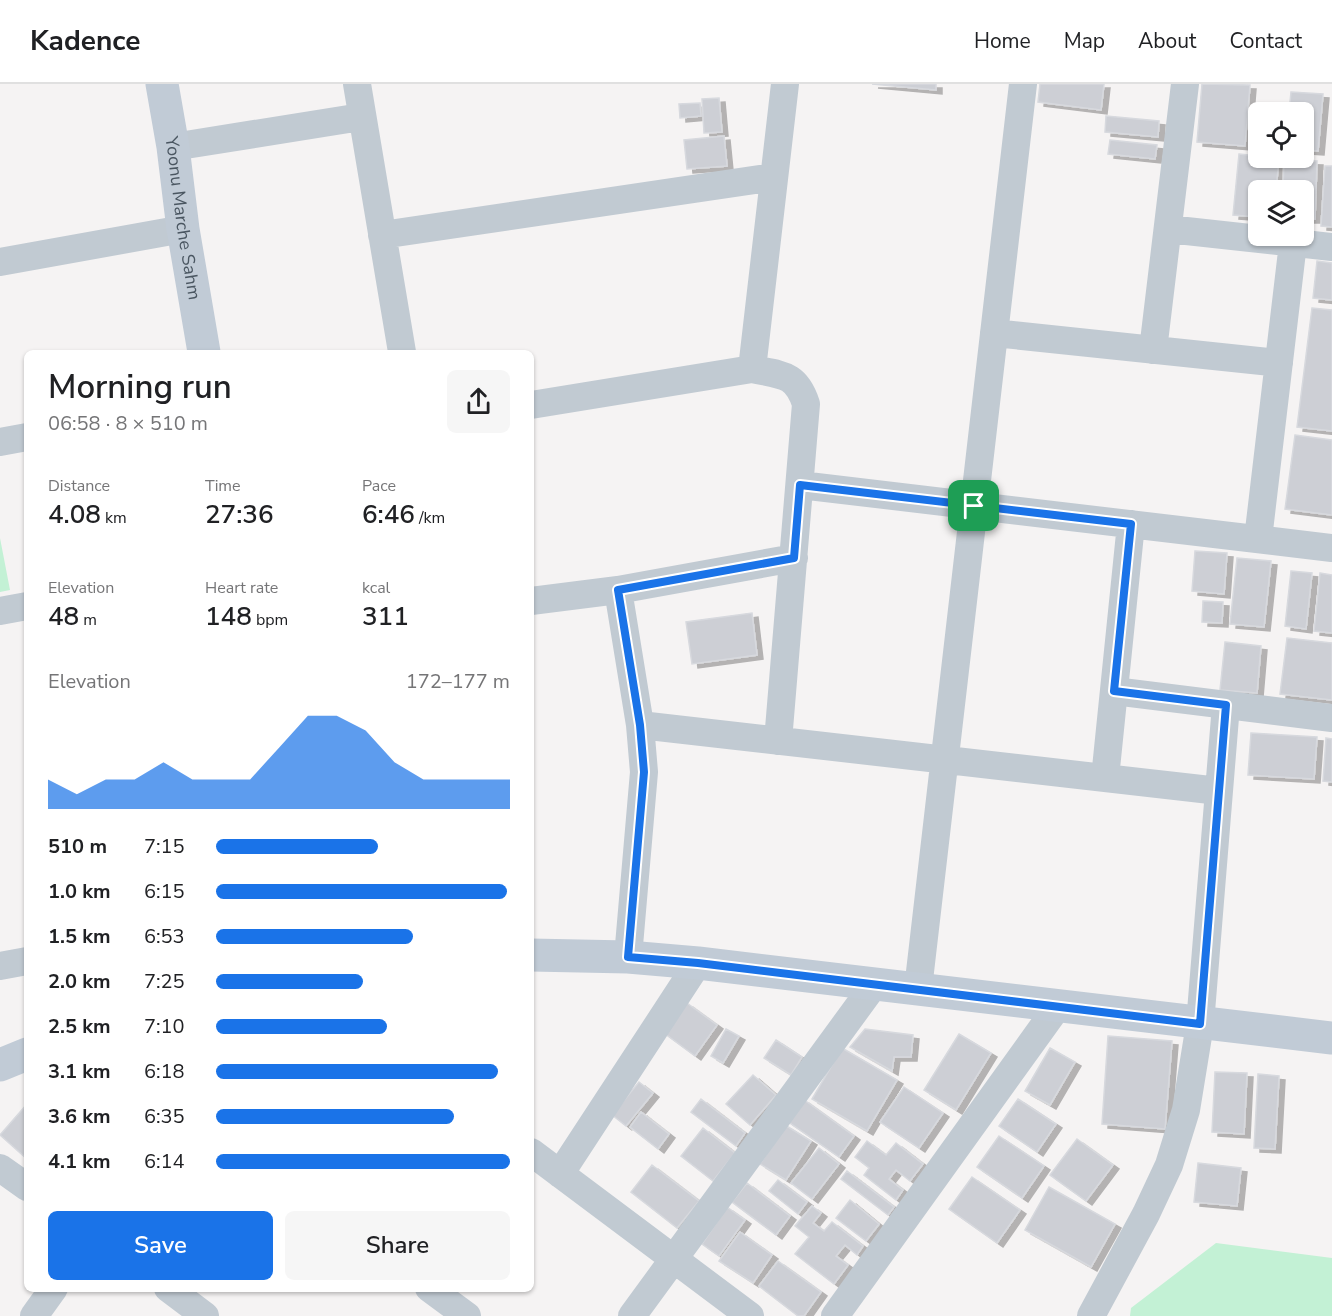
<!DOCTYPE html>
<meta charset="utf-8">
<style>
:root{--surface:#fff;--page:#f6f6f6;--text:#202124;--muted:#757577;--line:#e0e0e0;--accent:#1a73e8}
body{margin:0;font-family:"Nunito Sans",sans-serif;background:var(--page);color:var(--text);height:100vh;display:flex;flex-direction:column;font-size:22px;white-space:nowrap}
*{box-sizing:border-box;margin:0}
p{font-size:20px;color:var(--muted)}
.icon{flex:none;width:33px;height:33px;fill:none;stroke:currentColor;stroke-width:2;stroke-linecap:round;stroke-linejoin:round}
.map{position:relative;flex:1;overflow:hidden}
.panel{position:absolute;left:24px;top:266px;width:510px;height:942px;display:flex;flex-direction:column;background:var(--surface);border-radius:9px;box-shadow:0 2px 4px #0004}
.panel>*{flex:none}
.buttons{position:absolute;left:1248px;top:18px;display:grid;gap:12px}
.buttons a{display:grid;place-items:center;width:66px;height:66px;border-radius:9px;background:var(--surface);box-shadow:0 2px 4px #0004;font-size:30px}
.pin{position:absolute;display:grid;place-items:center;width:51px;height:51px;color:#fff;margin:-26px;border-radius:12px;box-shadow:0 3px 9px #0006}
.round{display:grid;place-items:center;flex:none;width:63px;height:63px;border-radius:9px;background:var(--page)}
.summary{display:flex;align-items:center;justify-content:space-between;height:102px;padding:0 24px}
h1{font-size:33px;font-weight:600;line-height:45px}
.metrics{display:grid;grid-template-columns:repeat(3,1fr);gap:9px;height:102px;padding:6px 24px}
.metrics div{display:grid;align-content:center}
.metrics b{font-size:26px;font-weight:600}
.metrics small{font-size:16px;font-weight:400}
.metrics p{font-size:16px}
.chart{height:168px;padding:12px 24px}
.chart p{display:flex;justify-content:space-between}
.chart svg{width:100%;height:108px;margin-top:6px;fill:var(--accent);opacity:.7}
.action{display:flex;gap:12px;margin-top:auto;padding:12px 24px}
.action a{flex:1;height:69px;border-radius:9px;background:var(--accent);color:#fff;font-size:24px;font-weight:600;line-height:69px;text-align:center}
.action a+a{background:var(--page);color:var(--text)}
ul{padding:0 24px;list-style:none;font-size:20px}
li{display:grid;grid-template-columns:96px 72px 1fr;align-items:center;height:45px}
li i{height:15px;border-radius:8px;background:var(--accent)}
header{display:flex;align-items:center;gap:36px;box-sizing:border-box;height:84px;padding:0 30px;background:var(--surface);border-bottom:2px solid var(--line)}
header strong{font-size:28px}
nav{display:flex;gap:33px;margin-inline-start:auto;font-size:21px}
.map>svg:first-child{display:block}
.green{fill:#c3f1d5}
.building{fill:#cdcfd5;stroke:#d7d9de;stroke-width:1.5;filter:url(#shadow)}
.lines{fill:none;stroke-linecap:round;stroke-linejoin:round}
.street{stroke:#c1cad2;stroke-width:28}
.secondary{stroke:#c1cbd6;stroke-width:33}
.route-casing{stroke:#fff;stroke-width:12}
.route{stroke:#1a73e8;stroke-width:8}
.labels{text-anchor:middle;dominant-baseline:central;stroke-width:6;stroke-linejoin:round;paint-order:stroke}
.street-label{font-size:18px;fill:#4a5661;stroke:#fff}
</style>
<header>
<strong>Kadence</strong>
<nav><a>Home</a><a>Map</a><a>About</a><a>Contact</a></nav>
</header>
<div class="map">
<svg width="1332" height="1232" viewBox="0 0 1332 1232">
<defs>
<filter id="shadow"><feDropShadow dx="6" dy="4" stdDeviation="0" flood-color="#0004"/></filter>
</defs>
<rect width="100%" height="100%" fill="#f5f3f3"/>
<!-- green -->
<path class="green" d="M0 454 10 506 0 508Z
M1216 1159 1332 1174V1232H1130L1131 1224Z"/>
<!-- building -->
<path class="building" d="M872 0H936V6Z
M1040 0H1104L1101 26 1038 18Z
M1202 0 1250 1 1245 62 1197 58Z
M1291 8 1323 10 1318 67 1304 66V28H1289Z
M719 14 722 48 704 49 702 15Z
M700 19 701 32 680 34 679 20Z
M1106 32 1159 37 1158 53 1105 48Z
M724 52 727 82 687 85 684 56Z
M1110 56 1157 61 1155 75 1108 70Z
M1239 70 1258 72V74H1279L1276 106H1258V133L1233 131Z
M1284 76 1317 77 1315 135H1304V106H1283Z
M1325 82H1332V143L1321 142Z
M1317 177 1332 179V216L1313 214Z
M1312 224 1332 226V347L1297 343Z
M1295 351 1332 356V431L1285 425Z
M1195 467 1227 469 1224 510 1192 507Z
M1237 474 1271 477 1264 543 1230 540Z
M1291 487 1312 489 1306 545 1285 542Z
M1320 489 1332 491V549L1314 547Z
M1203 517 1223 518 1222 539 1202 538Z
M752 529 757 571 692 580 686 538Z
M1287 554 1332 559V616L1280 610Z
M1225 558 1261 562 1257 609 1220 606Z
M1251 649 1317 653 1314 695 1248 691Z
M1326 654 1332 655V698L1323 697Z
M687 919 717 941 695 972 664 949Z
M726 945 739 952 723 979 711 972Z
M865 945 913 951 911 973H894L892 987 850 963Z
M959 950 991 969 956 1026 924 1006Z
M1108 952 1172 957 1165 1045 1102 1040Z
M776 956 802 973 791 991 764 974Z
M842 964 897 996 867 1047 812 1015Z
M1050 964 1075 978 1050 1021 1025 1007Z
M1215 988 1247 989 1244 1050 1212 1048Z
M1258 990 1279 992 1275 1065 1254 1064Z
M753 991 776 1011 750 1041 726 1020Z
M639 998 653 1009 626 1042 612 1031Z
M904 1003 943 1029 919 1064 880 1038Z
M701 1015 745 1049 736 1062 691 1028Z
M803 1015 854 1052 839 1073 787 1037Z
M1018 1015 1056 1040 1037 1068 999 1042Z
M27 1020V1075L0 1051Z
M641 1028 669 1050 658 1065 630 1043Z
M785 1041 811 1057 786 1096 760 1080Z
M703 1044 735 1069 713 1097 681 1072Z
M999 1052 1044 1082 1022 1114 977 1083Z
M1077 1055 1113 1081 1086 1117 1050 1091Z
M867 1057 886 1071 896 1059 923 1080 910 1097 896 1086 889 1095 903 1106 896 1116 864 1091 869 1084 855 1073Z
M819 1064 839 1080 812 1115 791 1099Z
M1198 1079 1241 1084 1237 1122 1194 1118Z
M652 1081 699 1117 677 1144 631 1108Z
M847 1087 894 1123 888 1131 841 1095Z
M972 1093 1020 1126 997 1159 949 1125Z
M778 1096 807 1118 798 1130 769 1107Z
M747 1099 790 1132 776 1151 732 1118Z
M1049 1103 1115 1140 1091 1183 1025 1146Z
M850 1116 879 1140 866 1157 836 1134Z
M812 1122 821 1129 813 1139 824 1147 832 1138 863 1162 857 1171 845 1161 836 1172 848 1181 834 1200 795 1170 809 1153 795 1142Z
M727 1123 745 1136 719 1172 702 1160Z
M740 1148 772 1171 753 1199 719 1177Z
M778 1177 821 1208 804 1232H798L759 1202Z"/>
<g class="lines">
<!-- street -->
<path class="street" d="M357 0 402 268
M173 63 361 33
M1168 145 1332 163
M382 151 774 93
M0 178 183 145
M994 249 1279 279
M1153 266 1185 0
M752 285 785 0
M531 321 752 285C781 291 796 289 806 320L778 657
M0 358 27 353
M800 401 1332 464
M1258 455 1293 159
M618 506 640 641 644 688 628 873
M531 517 618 506 794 474
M0 527 27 522
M1114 607 1332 634
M640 641 1219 707
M1105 694 1131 440
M0 882 27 877
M918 905 1023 0
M531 1068 750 1232
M0 1084 27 1103
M560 1090 698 879
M168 1204 205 1232
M429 1204 467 1232
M34 1232 54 1204
M632 1232 874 901
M835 1232 1058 922
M1091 1232 1146 1130 1169 1081 1186 1026 1200 940 1226 621"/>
<!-- secondary -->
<g class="secondary">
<path id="s1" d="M162 0 173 63 183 145 204 268"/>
<path d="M531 871 628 873 698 879 1332 954"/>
<path d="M0 981 27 970"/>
</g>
</g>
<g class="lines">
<!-- route casing -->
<g class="route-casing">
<path id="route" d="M800 401 1131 440 1114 607 1226 621 1200 940 698 879 628 873 644 688 640 641 618 506 794 474Z"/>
</g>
<!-- route -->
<use href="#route" class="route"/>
</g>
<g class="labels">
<!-- street labels -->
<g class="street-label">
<text stroke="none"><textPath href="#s1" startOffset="136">Yoonu Marche Sahm</textPath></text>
</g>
</g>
</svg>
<div class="buttons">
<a><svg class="icon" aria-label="locate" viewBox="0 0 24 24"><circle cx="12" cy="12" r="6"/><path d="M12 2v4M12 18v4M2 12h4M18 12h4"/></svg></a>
<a><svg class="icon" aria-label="layers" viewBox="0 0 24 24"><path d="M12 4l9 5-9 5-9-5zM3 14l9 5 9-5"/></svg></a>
</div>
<div class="pin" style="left:974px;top:422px;background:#1e9e55"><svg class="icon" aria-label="arrive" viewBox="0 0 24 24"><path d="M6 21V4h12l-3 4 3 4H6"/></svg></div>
<section class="panel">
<div class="summary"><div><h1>Morning run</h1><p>06:58 · 8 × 510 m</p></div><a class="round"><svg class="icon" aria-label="share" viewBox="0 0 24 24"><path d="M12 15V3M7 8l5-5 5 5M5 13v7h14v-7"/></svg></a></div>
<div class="metrics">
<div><p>Distance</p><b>4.08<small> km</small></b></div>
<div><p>Time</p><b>27:36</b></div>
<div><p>Pace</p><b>6:46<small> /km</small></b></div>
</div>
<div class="metrics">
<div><p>Elevation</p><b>48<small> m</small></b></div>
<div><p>Heart rate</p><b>148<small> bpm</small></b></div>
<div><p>kcal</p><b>311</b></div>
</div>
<div class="chart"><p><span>Elevation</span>172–177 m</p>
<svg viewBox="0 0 160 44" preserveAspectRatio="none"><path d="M0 44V32L10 38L20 32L30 32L40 25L50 32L60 32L70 32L80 19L90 6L100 6L110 12L120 25L130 32L140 32L150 32L160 32V44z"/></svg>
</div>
<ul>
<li><b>510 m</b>7:15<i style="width:55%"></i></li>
<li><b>1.0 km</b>6:15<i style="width:99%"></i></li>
<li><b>1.5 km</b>6:53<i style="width:67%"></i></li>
<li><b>2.0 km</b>7:25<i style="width:50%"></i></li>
<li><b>2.5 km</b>7:10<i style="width:58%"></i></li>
<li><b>3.1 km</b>6:18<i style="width:96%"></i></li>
<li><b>3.6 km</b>6:35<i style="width:81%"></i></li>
<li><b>4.1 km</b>6:14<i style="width:100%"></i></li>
</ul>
<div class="action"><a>Save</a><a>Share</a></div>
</section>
</div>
